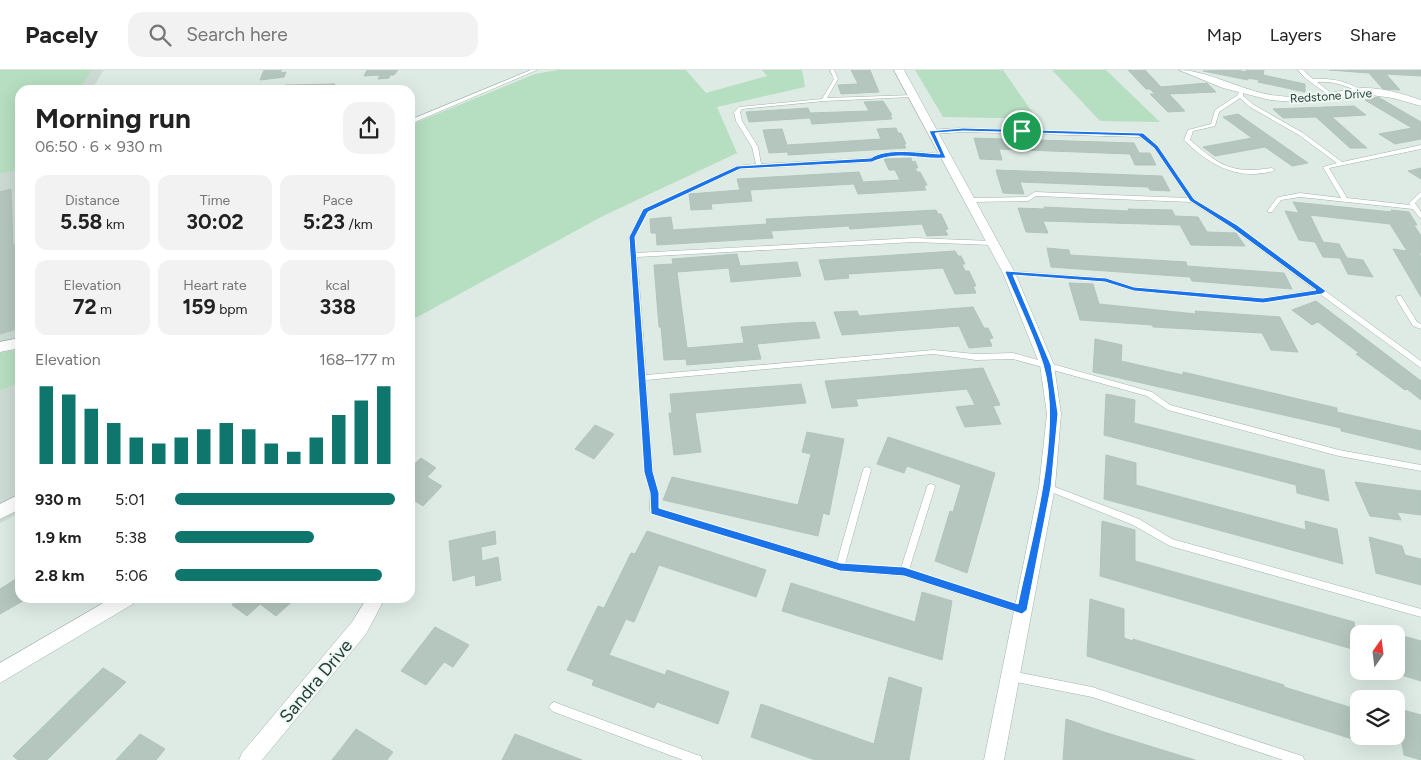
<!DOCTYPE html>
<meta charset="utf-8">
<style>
:root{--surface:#fff;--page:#f2f2f2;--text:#222;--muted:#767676;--line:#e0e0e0;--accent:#0f766e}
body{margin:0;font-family:Figtree,sans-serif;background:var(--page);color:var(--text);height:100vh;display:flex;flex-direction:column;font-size:19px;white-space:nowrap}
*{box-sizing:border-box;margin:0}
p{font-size:16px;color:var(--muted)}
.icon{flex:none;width:28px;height:28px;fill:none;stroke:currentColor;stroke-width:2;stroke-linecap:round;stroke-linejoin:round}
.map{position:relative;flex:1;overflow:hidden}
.drawer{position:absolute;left:15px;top:15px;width:400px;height:518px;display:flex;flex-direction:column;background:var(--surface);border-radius:15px;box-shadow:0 5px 20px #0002}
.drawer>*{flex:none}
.needle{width:32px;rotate:14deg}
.controls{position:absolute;left:1350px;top:555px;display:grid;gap:10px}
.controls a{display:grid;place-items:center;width:55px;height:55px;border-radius:10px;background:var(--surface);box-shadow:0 5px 20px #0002;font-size:25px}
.pin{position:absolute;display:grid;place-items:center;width:42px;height:42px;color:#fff;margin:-21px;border:2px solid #fff;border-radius:50%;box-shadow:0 1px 5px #0007}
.round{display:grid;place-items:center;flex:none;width:52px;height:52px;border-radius:15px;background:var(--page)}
.overview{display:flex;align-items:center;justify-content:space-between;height:85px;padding:0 20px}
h1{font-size:28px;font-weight:700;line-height:38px}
.figures{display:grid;grid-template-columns:repeat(3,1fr);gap:8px;height:85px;padding:5px 20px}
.figures div{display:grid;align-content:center;border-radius:12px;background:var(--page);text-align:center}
.figures b{font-size:21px;font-weight:700}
.figures small{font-size:14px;font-weight:400}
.figures p{font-size:14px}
.chart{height:140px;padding:10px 20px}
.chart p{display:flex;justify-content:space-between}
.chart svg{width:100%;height:90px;margin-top:5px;stroke:var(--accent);stroke-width:6}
ul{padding:0 20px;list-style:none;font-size:16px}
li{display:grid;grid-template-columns:80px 60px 1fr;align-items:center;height:38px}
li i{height:12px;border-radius:6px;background:var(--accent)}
header{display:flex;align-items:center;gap:30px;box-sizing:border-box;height:70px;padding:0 25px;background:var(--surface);border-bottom:1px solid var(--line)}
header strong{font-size:24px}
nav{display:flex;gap:28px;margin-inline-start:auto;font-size:18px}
.search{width:350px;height:45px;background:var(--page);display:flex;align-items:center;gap:12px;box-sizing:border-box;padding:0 18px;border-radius:15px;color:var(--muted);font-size:19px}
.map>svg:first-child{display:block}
.built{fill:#ccdbd4}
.green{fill:#b6dec0}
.building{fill:#b4c6be;stroke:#b1c5bc}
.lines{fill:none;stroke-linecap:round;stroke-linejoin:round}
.service-casing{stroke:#a1b3ac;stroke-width:1}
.minor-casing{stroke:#a1b3ac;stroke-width:1}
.service{fill:#fff;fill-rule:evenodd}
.minor{fill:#fff;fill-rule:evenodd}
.route{fill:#1a73e8;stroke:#fff;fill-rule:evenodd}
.labels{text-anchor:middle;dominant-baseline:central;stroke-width:4;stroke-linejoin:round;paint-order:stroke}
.far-street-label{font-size:12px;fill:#1f3b33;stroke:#eff7f3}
.near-street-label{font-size:18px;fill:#1f3b33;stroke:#eff7f3}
</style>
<header>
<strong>Pacely</strong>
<div class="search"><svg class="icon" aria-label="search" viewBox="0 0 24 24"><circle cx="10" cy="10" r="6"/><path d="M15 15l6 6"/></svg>Search here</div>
<nav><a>Map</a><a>Layers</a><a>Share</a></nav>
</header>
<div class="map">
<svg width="1421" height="690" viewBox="0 0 1421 690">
<rect width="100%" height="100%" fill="#deebe5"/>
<!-- built -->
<path class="built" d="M0 0H104L91 20H20V443L0 453Z"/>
<!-- green -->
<path class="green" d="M0 0H92L79 20H20V100L0 103Z
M558 0H686L706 23 767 6 762 0H802L805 17 717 37 737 83 603 146 410 251V55L535 4Z
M915 0H1003L1037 49 943 47Z
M1052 0H1106L1160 52 1100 51Z
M11 281H20V313L0 320V283Z"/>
<!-- building -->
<path class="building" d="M264 0H282L280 3 286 2 284 7 260 10Z
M367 0H398L394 5H390L389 8 378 9 380 5 364 6Z
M851 0H870L879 22 841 24 838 15 858 14Z
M1128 0H1145L1161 17 1207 13 1216 22 1169 24 1185 41 1168 42 1150 24H1155L1150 19H1146Z
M1237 0 1246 2V0H1264L1263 5 1305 14V22L1258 12 1259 10 1248 8V10L1203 1Z
M1329 0H1421V6L1386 4 1400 20 1383 19 1369 3Z
M335 14 331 20H282L285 15Z
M1378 27 1421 52V69L1395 74 1379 64 1412 58 1365 30Z
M883 31 892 45H890L892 49 812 54 810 48 749 52 746 42 808 38 810 43 869 41 864 32Z
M1354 36 1366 45 1332 47 1367 78H1350L1316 47 1283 48 1273 39Z
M1238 44 1308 93 1292 96 1265 77 1215 86 1203 77 1252 68 1223 47Z
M896 58 898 63H901L906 74H904L906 78 788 85V82L769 83 763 60 782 59 787 75 881 69 877 59Z
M974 68 1134 73 1139 83H1150L1156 95H1135L1130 84 999 79 1002 90 980 89Z
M911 88 912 92 915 91 918 98H915L917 102H920L927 115 924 116 926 120 858 124 854 114 750 120 752 131 711 134 712 139 691 140 689 124 740 120 737 109 859 102 863 112 900 110 895 100H889L884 89Z
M1421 98V109L1408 101Z
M996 100 1162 106 1170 121 1150 120 1148 117 1020 112 1024 124 1003 123Z
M11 119 13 175 20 173V258L0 264V122Z
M1293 132 1392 142 1391 140 1409 142 1417 155H1414L1421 166V183H1419L1421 187V227L1393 179 1407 181 1390 154 1310 145 1323 172 1339 174 1347 188 1363 190 1373 207 1348 204 1340 188 1323 187 1315 172 1299 170 1285 141 1299 143Z
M1044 137 1129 141 1128 139 1172 140 1175 146 1198 147 1207 162 1236 163 1245 176 1191 175 1180 155 1043 151 1048 163 1026 162 1018 138 1045 139Z
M936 140 938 144H941L948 159 945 160 948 165 927 166 922 154 850 159 849 156 771 161 773 168 657 175 656 163H651L650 149 671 147 673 160 767 154 766 149Z
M1047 178 1069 180 1070 185 1186 192 1187 196 1284 203 1292 219 1192 211 1190 207 1051 197Z
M955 181 958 186H961L965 194H962L965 201H969L976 216H973L976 223 955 224 943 198 848 204 849 208 825 210 819 190Z
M737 184 740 196 797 192 801 206 731 212 729 198 677 202 687 278 744 273 741 257 791 253 815 252 820 268 757 274 761 289 687 295 686 289 664 290 661 257H659L654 195 673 194 672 189Z
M1069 213 1093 214 1099 234 1196 244 1195 241 1280 247 1298 282 1271 280 1262 263 1153 257 1152 255 1080 250Z
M1316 231 1421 311V330L1407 319 1405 320 1356 284 1359 283 1318 252 1312 255 1292 240Z
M973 237 984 258H988L993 268 989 269 992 276 969 278 959 256 842 265 834 242 857 241 859 246Z
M1095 269 1122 275 1121 291 1183 305V302L1337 338V342L1421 361V380L1341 361V358L1093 302Z
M983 298 1000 335 993 336 1001 354 965 357 956 337 975 335 967 319 856 329 858 336 832 338 825 311Z
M801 314 806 333 695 343 701 382 674 385 669 343H672L670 324Z
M1106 324 1135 330 1134 353 1324 400 1329 431 1297 423 1296 415 1104 365Z
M595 355 614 364 594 389 575 379Z
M807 362 844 369 829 445 823 443 818 466 663 430 672 407 798 435 811 384 802 382Z
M888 367 995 403 967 503 935 491 950 441 953 442 961 415 907 396 904 403 877 394Z
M1106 385 1136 393V415L1306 460 1305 451 1337 459 1343 494 1104 429Z
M421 388 436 398 427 407 442 416 423 436 410 428V398Z
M1355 412 1421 421V445L1397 442 1401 450 1370 446Z
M1102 451 1135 460V491L1354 552 1359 581 1100 506Z
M495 461 496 474 481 477 482 491 498 487 501 510 476 516 475 505 453 511 449 471Z
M647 461 766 500 756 527 659 495 634 552 626 549 609 585 665 605 667 600 729 622 718 654 657 632 654 638 592 615 594 610 567 600 598 536 604 538 631 483 635 484Z
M1369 467 1402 476 1405 485 1421 489V515L1376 503Z
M19 507 20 528H28L0 544V519Z
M791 513 915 552 922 522 952 531 942 590 782 541Z
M241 528H296L276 546 260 534 247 546 232 535Z
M1090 529 1124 539V568L1133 571V569L1284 615V617L1359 640V666H1364L1365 673 1087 586Z
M435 557 469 575 453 597 444 592 426 615 401 601Z
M1396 564 1421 571V611L1398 604Z
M103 598 126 612 47 690H18L13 686Z
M889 607 922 618 909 690H815L751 667 761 634 874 674Z
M1396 638 1421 645V690L1404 685Z
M1066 649 1104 662 1195 690H1063Z
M356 659 393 682 387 690H332Z
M140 664 165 679 156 690H116Z
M515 664 582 690H502Z"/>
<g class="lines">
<!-- service casing -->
<g class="service-casing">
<path id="service" d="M531 0H537L410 54V50Z
M830 0H834L838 9 827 28 912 25 914 26 912 27 824 31 742 39 740 42 742 51 758 77 761 94 871 88C893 77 920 83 944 84L947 86 946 87 897 85 881 87 872 92 740 99 647 142 635 167 636 183 914 168 992 171 995 173 992 175 914 172 637 187 646 305 933 280 976 284 1013 283 1152 322 1170 335 1339 380 1421 395V401L1339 386 1168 340 1147 326 1013 289 976 290 933 284 646 310 653 402 658 423V439L837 492 863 400 864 398 867 397 870 398 871 400 845 494 901 498 927 417 928 415 931 414 934 415 935 417 909 500 1022 536 1025 537 1027 540 1025 543 1022 544 904 506 840 501 651 443 650 441V423L645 402 629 167 643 140 737 96 756 94 752 77 736 51 734 42 739 37 822 29 834 9Z
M1298 0H1303L1313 9C1331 8 1349 11 1363 22L1359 23C1346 15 1333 11 1317 12L1335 26 1331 27 1305 8Z
M1239 21H1243V26L1254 35 1303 63 1342 92 1421 75V79L1329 98 1347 128 1410 135 1409 133 1410 132 1421 122V127L1415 133 1421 142V148L1419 147 1413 139 1300 127 1281 130 1272 142H1268V140L1277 128 1279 127 1300 123 1341 128 1323 97 1337 93 1299 65 1250 37 1240 28 1219 42 1215 56 1193 61 1190 70C1221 96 1230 104 1272 98L1275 100C1270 103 1262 103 1256 104 1227 105 1204 90 1184 70L1188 60 1211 54 1215 40 1238 25Z
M963 58 1143 64 1158 76 1194 129 1236 156 1421 291V298L1320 224 1263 232 1134 221 1106 212 1007 204V202L1009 201 1106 208 1134 217 1263 228 1315 220 1232 158 1191 132 1036 126 1028 131 969 132 966 130 969 128 1027 127 1035 122 1188 128 1154 78 1140 67 963 62 931 64 928 62 931 60Z
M1397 226H1401L1417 252 1421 254V259L1413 256 1396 228Z
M1047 414 1139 449 1172 469 1421 539V547L1170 476 1133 455 1044 419 1043 417 1044 415Z
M1011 601 1092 617 1299 685 1303 686 1304 690H1283L1092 627 1011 611 1008 609 1006 606 1008 603Z
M554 632 697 685 701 686 702 690H683L554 642 551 640 549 637 551 634Z"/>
</g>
<!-- minor casing -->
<g class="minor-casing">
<path id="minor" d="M894 0H904L1015 203 1054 295 1061 344 1055 417 1004 690H984L1039 417 1047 344 1040 295 1003 203Z
M1179 0C1206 0 1241 20 1271 25 1286 27 1301 28 1316 26 1333 23 1349 18 1365 18 1384 18 1403 24 1421 30V36L1393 28 1364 24 1307 33 1270 30 1223 18Z
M20 268V278L0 282V272Z
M20 424V439L0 449V434Z
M112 528H136L133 534 0 613V593Z
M367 528H385L366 564 262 690H239L242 683 352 552Z"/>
</g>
<!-- service -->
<use href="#service" class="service"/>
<!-- minor -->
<use href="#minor" class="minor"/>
</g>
<!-- route -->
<path class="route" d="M963 58 1143 63 1158 76 1194 129 1237 155 1326 221 1322 224 1263 233 1134 221 1105 212 1013 205 1051 295 1058 344 1051 417 1027 540 1022 544 904 506 840 501 651 444 650 423 644 402 629 167 643 139 737 96 871 88C887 77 921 83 940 84L929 61ZM963 61 1139 66 1154 78 1190 131 1232 158 1316 220 1263 228 1134 217 1106 208 1006 201 1005 202C1018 233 1033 263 1043 294 1063 360 1032 467 1018 534L904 497 840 493 659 438V423L653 402 635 167 648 142 740 99 872 92C899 80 919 90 946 88L935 63Z"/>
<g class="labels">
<!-- far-street labels -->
<g class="far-street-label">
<text transform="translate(1331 26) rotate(-4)">Redstone Drive</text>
</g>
<!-- near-street labels -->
<g class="near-street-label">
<text transform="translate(316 611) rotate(-50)">Sandra Drive</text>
</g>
</g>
</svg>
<div class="controls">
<a><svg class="needle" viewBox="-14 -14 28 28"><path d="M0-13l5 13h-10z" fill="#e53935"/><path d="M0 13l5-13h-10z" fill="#767676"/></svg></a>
<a><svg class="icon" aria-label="layers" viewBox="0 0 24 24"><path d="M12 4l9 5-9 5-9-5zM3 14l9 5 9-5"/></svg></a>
</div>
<div class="pin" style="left:1022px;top:61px;background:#1e9e55"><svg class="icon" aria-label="arrive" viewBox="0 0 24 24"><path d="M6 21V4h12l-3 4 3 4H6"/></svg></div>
<section class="drawer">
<div class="overview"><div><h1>Morning run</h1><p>06:50 · 6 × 930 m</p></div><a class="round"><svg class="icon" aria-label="share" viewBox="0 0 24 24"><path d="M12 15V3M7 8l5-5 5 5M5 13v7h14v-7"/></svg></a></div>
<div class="figures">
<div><p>Distance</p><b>5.58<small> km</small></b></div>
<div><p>Time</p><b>30:02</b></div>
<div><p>Pace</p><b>5:23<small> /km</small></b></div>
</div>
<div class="figures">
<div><p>Elevation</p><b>72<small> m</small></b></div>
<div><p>Heart rate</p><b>159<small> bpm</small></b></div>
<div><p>kcal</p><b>338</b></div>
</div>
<div class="chart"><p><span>Elevation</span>168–177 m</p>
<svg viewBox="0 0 160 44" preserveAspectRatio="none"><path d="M5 44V6M15 44V10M25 44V17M35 44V24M45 44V31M55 44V34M65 44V31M75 44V27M85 44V24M95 44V27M105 44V34M115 44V38M125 44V31M135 44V20M145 44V13M155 44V6"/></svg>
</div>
<ul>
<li><b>930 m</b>5:01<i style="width:100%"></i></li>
<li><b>1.9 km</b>5:38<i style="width:63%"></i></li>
<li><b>2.8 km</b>5:06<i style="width:94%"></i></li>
</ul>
</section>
</div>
